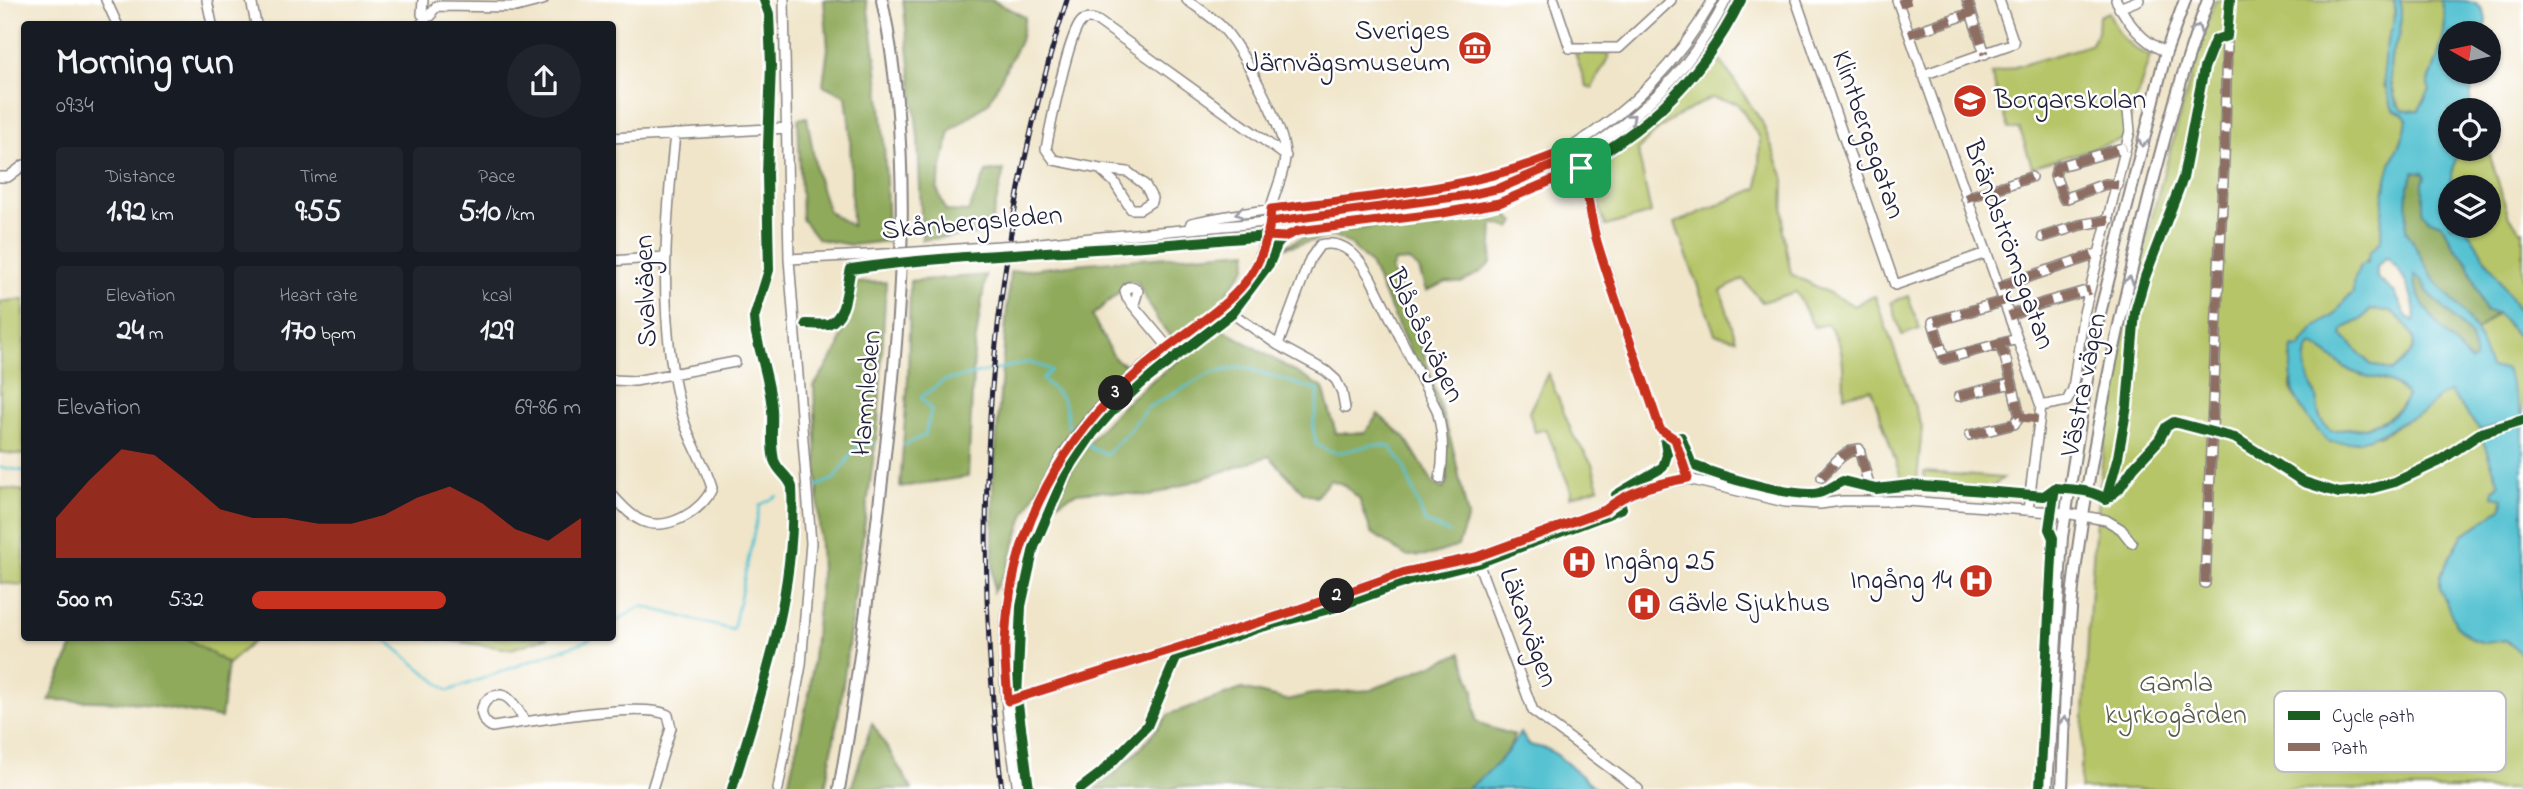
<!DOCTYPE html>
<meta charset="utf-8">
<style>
:root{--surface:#171b24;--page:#20242c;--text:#f1f3f6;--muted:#9ea1a6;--accent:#c8321e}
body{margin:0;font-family:"Indie Flower",sans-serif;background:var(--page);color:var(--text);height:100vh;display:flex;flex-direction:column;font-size:26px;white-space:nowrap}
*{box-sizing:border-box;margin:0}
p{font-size:23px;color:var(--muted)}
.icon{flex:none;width:38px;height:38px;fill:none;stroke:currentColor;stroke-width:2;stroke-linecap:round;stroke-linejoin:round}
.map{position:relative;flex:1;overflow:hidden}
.side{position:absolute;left:21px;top:21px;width:595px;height:620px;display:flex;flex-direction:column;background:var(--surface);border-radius:7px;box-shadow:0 2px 5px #0004}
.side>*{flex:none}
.needle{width:46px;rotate:279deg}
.controls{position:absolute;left:2438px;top:21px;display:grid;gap:14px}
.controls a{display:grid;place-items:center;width:63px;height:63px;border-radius:50%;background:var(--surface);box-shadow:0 2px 5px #0004;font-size:35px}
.pin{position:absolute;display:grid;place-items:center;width:60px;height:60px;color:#fff;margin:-30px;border-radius:14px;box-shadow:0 4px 10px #0006}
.km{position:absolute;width:35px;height:35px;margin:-18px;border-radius:50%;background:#222;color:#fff;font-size:19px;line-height:35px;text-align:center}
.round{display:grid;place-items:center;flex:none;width:74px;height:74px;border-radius:37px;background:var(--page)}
.headline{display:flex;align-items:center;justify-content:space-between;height:119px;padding:0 35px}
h1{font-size:38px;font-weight:700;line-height:52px}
.figures{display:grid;grid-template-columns:repeat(3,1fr);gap:10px;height:119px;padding:7px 35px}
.figures div{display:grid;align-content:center;border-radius:7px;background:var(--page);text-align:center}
.figures b{font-size:30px;font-weight:700}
.figures small{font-size:19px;font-weight:400}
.figures p{font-size:19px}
.chart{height:196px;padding:14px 35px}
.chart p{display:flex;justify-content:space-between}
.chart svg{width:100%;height:126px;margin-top:7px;fill:var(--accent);opacity:.7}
ul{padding:0 35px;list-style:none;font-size:23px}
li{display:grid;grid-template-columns:112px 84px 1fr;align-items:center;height:52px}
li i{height:18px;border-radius:9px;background:var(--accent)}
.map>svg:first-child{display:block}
.green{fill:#b6c567;stroke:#6c7451;stroke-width:2}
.forest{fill:#90aa5c;stroke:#59664c;stroke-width:2}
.water{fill:#57c2d2;stroke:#3c7286;stroke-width:2;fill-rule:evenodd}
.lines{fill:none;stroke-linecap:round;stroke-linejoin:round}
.stream{stroke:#57c2d2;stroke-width:2.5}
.minor-casing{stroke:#898482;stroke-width:12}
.major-casing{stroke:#898482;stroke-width:14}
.minor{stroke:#fff;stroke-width:9}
.major{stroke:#fff;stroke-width:10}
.rail-casing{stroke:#22223b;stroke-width:5}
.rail{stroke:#fff;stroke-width:2.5;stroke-dasharray:8;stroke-linecap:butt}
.minor-bridge-casing{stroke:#898482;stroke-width:12;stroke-linecap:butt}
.minor-bridge{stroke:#fff;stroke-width:9}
.quiet{stroke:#8d6e63;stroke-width:9;stroke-dasharray:18 9;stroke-linecap:butt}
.cycleway-casing{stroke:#fff;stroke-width:15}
.cycleway{stroke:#1b5e20;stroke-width:10}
.oneway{stroke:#9c9ca7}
.route-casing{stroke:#fff;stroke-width:14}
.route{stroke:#c8321e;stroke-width:9}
.labels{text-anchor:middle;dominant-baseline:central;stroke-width:5;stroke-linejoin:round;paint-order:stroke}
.poi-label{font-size:28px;fill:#22223b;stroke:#fff;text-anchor:start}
.street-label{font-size:28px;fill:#22223b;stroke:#fff}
.park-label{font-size:28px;fill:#565b4a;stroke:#fff}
.key{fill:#fff;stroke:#bdbdc4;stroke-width:2}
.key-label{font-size:19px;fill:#22223b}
</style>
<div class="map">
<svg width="2523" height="789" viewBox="0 0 2523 789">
<rect width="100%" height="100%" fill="#fff"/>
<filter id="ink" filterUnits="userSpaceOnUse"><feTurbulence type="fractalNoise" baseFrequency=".0143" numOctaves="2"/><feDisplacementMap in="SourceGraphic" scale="14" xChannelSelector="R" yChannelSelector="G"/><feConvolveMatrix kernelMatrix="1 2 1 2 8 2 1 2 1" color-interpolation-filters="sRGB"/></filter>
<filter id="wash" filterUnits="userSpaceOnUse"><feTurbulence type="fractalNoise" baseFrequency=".00686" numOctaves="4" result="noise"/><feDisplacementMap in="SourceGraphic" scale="28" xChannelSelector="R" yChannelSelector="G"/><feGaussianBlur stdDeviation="1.57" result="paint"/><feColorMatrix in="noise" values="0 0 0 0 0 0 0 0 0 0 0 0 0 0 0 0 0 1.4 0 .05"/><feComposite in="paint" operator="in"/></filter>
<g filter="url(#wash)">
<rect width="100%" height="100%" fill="#f0e5c9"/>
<!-- green -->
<path class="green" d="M2215 0H2394V28L2387 42 2384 86 2407 119C2405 138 2401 138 2395 154 2385 179 2381 214 2381 241 2371 252 2353 278 2353 293L2345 300 2336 314 2313 329 2300 348 2291 356V389L2301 408 2320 432 2380 436 2410 418 2421 414 2435 399 2442 394 2450 392C2460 406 2484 423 2483 441L2499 484 2494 490 2503 498 2502 508 2462 536 2440 575 2484 643 2506 640 2523 655V789H2080C2089 645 2090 497 2119 355 2141 246 2174 139 2203 32Z
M2401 0H2440C2451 20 2441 48 2434 68 2431 77 2427 81 2430 90L2419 110 2406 112 2401 109 2395 98 2389 72 2392 53 2399 36Z
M2109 12C2117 35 2128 47 2150 56L2124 139 2032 167 2020 129H2009L1991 74 2090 45 2098 32 2099 16Z
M1575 53 1610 54 1592 88 1586 86Z
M1721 61 1762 122 1784 178 1783 232 1791 274 1855 306 1864 300 1875 296 1922 427 1917 481 1902 480 1871 389 1844 396C1843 370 1846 344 1827 324L1814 327 1796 292 1762 302 1743 279 1721 291 1736 339 1715 334 1675 223 1758 188 1760 138 1737 103 1711 98C1685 112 1655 126 1638 151L1651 213 1606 226 1588 176 1632 146 1700 76Z
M2458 149H2488L2508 214 2520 230H2523V317L2465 226H2488V187H2450V192L2449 187Z
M1908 296 1920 329 1902 335 1891 302Z
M24 299V455L0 452V302Z
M2370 310 2391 311C2409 326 2425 341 2404 361 2399 366 2397 368 2391 371L2370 364 2341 335 2344 328 2361 320Z
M2497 313 2523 342V418L2490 368 2476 331Z
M2311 345C2327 350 2337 365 2353 372 2372 380 2394 377 2407 396 2393 425 2359 430 2330 430 2315 417 2320 411 2315 394 2309 376 2299 364 2311 345Z
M1548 373 1573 435 1592 464 1599 487 1570 497 1571 491 1546 429 1535 432 1529 412Z
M1924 472 2003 478 1990 489 1924 484Z
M0 488 24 491V585L0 583Z
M185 637H258L228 664Z
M425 637H549L511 649Z"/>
<!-- forest -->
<path class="forest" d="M824 0H866C882 80 886 160 888 241L851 245 818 239 802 219 798 119 807 117 817 176 829 212 852 226 850 130 846 96 823 85 828 48Z
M903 0H992L1025 17 1020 41 989 102 950 131 937 189 946 211 968 212 986 172 1004 170 989 233 922 240 918 138Z
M2414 172 2423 173 2425 177 2428 219 2441 224 2455 247 2468 263 2485 311 2497 313 2476 331 2459 307 2434 280 2406 230 2408 186Z
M1499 208 1515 222 1511 228 1493 223 1491 263 1482 271 1461 283 1447 282 1426 291 1419 269 1409 261 1395 262 1391 270 1418 335 1453 448 1468 517 1458 546 1431 555 1406 556 1371 532 1359 498 1342 484 1330 480 1316 497 1303 492 1269 456 1150 496 1101 491 1076 493 1057 503C1062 492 1066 479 1072 469 1106 408 1168 369 1221 328L1323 388 1336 433H1365L1378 414 1406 439 1434 484 1443 489 1447 481 1439 414 1370 264 1351 245 1335 236 1278 249 1308 235 1414 222 1438 229 1455 216Z
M1248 251 1246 267 1228 291 1222 306 1174 341 1158 321 1137 281 1126 282 1118 293 1092 316 1115 359 1126 365 1124 382 1055 454 1025 513 1006 571 993 592V482L1010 272 1086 263Z
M986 275 974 351 968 477 900 487 908 378 910 281Z
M2414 275 2422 281 2427 291 2470 335 2475 353V360L2471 362 2468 359C2450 340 2412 302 2414 275Z
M886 282 878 424 840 706 825 789H787L810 690 821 575 814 386 839 347 853 283Z
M67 637H185L228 664 221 718 131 702 49 700 73 646Z
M1461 653 1474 691 1476 720 1482 725 1514 735C1510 757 1486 776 1467 789H1197L1181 786 1171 789H1095L1110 778 1142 747 1169 714 1242 689 1287 700 1312 694 1371 690Z
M872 723 912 789H851Z"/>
<!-- water -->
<path class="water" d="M2394 0H2401C2401 11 2401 22 2400 33 2399 40 2394 46 2392 53 2389 67 2389 102 2403 110 2407 112 2414 110 2419 110L2430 90C2427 81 2431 77 2434 68 2441 48 2451 20 2440 0 2471 0 2491 0 2485 33H2450V72H2474L2469 110H2450V149H2458L2449 186 2450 226H2465L2523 317V342L2497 313 2485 311 2468 263 2455 247 2441 224 2428 219 2423 213V182L2425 177 2423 173 2414 172 2408 186 2406 230 2434 280 2459 307 2476 331 2490 368 2506 369 2523 418 2480 430 2450 392C2436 395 2434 404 2424 412 2419 416 2414 416 2408 419 2376 435 2367 445 2329 442 2299 412 2285 390 2293 347L2300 348 2313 329 2336 314 2345 300 2353 293V283L2360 265 2368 262 2369 253 2381 240C2381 212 2383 181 2395 154 2401 139 2405 136 2407 119L2403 114 2393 109C2384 87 2380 67 2387 43 2392 27 2397 19 2394 0ZM2386 257C2401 267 2418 302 2414 321L2406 316 2395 293 2377 278V267ZM2414 275 2422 281 2427 291 2470 335 2475 353V360L2471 362 2468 359C2451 340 2412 301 2414 275ZM2370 310 2391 311C2409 326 2425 341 2404 361 2399 366 2397 368 2391 371L2370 364 2342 335 2344 328 2361 320ZM2311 345C2327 350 2337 365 2353 372 2372 380 2394 377 2407 396 2394 425 2359 431 2330 430 2315 417 2320 411 2315 394 2309 376 2299 364 2311 345Z
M2523 423V655H2522L2506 640 2484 643 2472 639 2456 625 2440 589V575L2462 536 2502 508 2503 498 2493 496 2494 490 2499 484 2483 441V435Z
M1520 733 1530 745 1547 749 1557 755 1597 789H1467C1488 774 1507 756 1520 733Z"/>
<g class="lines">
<!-- stream -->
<path class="stream" d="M1080 437 1091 448 1107 454 1128 432 1147 408 1211 373 1243 367 1319 391 1313 427 1316 444C1340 460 1348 448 1373 445 1378 444 1385 446 1390 447L1403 464 1425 522 1449 533
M905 445 925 435 931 410 921 397 943 381 1030 362 1051 370 1042 379C1060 395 1068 401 1068 426L1075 433
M0 467 24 471
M815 487 834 479 858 445 873 443
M612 624 641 606 733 630 760 505 777 496
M382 637 448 691 586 641 593 637"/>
</g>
</g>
<g filter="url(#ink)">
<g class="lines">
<!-- minor casing -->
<g class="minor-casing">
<path id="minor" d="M106 0 117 24
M207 0 212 24
M251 0 256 24
M423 0 422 14 431 16
M1554 0 1570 48H1619L1671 0
M1796 0 1895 285 1986 253
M1897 0 2041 406 2028 510
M1967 0 1985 54
M2116 0C2128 23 2141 41 2166 52
M2119 8 2139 0
M421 24 437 6 516 7 543 0
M1909 34 1971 13
M1923 75 2014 43 1999 0
M612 138 787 128
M1574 154 1585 179 1597 242 1660 429 1675 439 1688 479
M1100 169 1114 182 1131 209H1140L1151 202 1152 198 1145 185 1128 172 1100 169 1054 160 1046 149C1050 128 1069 31 1082 21 1087 18 1093 19 1098 21L1286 156
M0 177H8L24 165
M2118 185 2105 184 2064 199 2055 176 2057 167 2126 147
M1966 198 2031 177
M1191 223C1298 199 1411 203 1516 169 1534 163 1554 158 1570 148 1630 112 1679 61 1713 0
M2043 237 2080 225 2109 220
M1029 244C1132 233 1235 227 1336 214 1390 207 1447 204 1499 188 1595 160 1682 90 1726 0
M931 251 985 247
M789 259 886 254
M612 261 665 257
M1998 287 2100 253
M2004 301 1933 322 1944 359 2017 339
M1134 304 1138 291 1134 287H1128L1125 291 1127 298 1168 347
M1223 307 1278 345 1326 371 1336 380 1342 392 1345 408
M2009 316 2043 303 2090 290
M1278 345 1310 259 1320 245C1345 239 1359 258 1370 277L1437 410C1443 432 1444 457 1440 479
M612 380 635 381 735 362
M1959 396 2012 383 2005 357 1999 344
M2041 406 2067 401 2073 389 2083 317 2130 131 2128 111
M1970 435 2014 424 2020 417 2012 383
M1822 477C1832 466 1844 450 1859 449L1870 488
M612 495C621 504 630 516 642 521 667 532 703 511 712 488 705 464 690 442 683 418 657 326 665 228 675 134
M1476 557 1533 711 1638 789
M2205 583 2225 135 2227 36
M1008 701 1282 615 1405 572 1476 557 1605 510C1626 491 1660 483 1688 479L1785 502 1820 504 1842 501H1907L2065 513 2106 520 2121 529 2132 543
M526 722C521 715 516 705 509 699 493 685 467 712 492 727 527 722 642 701 668 715L671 728 652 789
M778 789 801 665 811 543 789 259 784 0
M1018 789C1009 736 999 657 1008 604 1016 556 1033 508 1057 465 1082 419 1127 377 1169 346 1194 328 1223 312 1243 287 1263 262 1265 238 1271 208 1275 191 1284 175 1285 157 1287 132 1240 44 1221 26 1211 16 1198 8 1187 0"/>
</g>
<!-- major casing -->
<g class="major-casing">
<path id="major" d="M839 789C855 701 866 611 877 522 898 350 918 171 882 0
M2047 789 2062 537 2093 341 2166 52 2185 0
M2062 789C2065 722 2066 655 2073 588 2087 471 2111 354 2139 239 2158 159 2179 78 2208 0"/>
</g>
<!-- minor -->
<use href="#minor" class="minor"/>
<!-- major -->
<use href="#major" class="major"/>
<!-- rail casing -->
<g class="rail-casing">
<path id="rail" d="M1002 789C969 526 986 253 1067 0"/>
</g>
<!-- rail -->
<use href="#rail" class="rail"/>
<!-- minor-bridge casing -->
<g class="minor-bridge-casing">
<path id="minor-bridge" d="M985 247 1029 244
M886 254 931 251"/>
</g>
<!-- minor-bridge -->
<use href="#minor-bridge" class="minor-bridge"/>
<!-- quiet -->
<path class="quiet" d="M1967 0 1985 54
M1899 4 1910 0
M1909 34 1971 13
M2118 185 2105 184 2064 199 2055 176 2057 167 2126 147
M1966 198 2031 177
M2043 237 2080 225 2109 220
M1998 287 2100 253
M2004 301 1933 322 1944 359 2017 339
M2009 316 2043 303 2090 290
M1959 396 2012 383 2005 357 1999 344
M2020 417 2039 419
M1970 435 2014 424 2020 417 2012 383
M1822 477C1832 466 1844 450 1859 449L1870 488
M2205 583 2225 135 2227 31"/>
<!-- cycleway casing -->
<g class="cycleway-casing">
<path id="cycleway" d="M806 324C812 324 822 325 828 324 848 317 846 285 851 269 937 256 1025 254 1112 248 1164 245 1216 240 1267 236L1284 237 1298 231C1339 226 1379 221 1420 216 1446 213 1474 211 1499 203 1514 199 1529 190 1543 184 1631 146 1698 87 1741 0
M2108 498 2119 489 2134 467 2159 440 2166 427 2174 422 2235 438 2304 482 2339 493 2362 491 2395 482 2438 462 2481 433 2523 420
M2106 500 2118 457 2127 406 2135 312 2145 277 2183 178 2204 68 2215 40 2227 36 2230 0
M732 789C762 691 797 591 792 487 788 475 778 472 774 460 770 443 773 426 772 409 770 382 760 355 755 328L754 318 769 270 767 174 771 65 769 14 764 0
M1029 789 1017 697 1021 606 1034 547 1065 474 1093 433 1114 409 1143 382 1232 313 1269 264 1277 245 1284 237
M1080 789 1101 773 1147 726 1177 656 1258 628 1333 608 1408 581 1478 563 1608 514 1622 508 1616 495 1663 467 1667 455 1665 442 1681 437 1692 465C1717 475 1794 499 1819 493 1827 491 1836 484 1843 481L1876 489 1910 485 2044 496 2055 488C2072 490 2093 489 2106 500
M2040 789 2053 538 2049 529 2055 488"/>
</g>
<!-- cycleway -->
<use href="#cycleway" class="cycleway"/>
</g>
<!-- one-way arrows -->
<defs><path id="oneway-chevron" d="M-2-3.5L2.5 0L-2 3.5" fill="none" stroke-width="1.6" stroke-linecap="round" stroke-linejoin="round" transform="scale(1.75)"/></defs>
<g class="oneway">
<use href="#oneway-chevron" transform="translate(2197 29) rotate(-70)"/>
<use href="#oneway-chevron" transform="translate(1631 118) rotate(-41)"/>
<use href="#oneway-chevron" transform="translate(2143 142) rotate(104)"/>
<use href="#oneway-chevron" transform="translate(1240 213) rotate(172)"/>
<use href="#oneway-chevron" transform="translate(2129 281) rotate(-76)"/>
<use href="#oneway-chevron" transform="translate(2065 721) rotate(-88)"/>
</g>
</g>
<g class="lines" filter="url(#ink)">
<!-- route casing -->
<g class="route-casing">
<path id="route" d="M1581 168 1499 203 1443 213 1298 231 1284 237 1268 236 1270 222 1469 195 1500 188 1575 156C1589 185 1589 216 1598 245 1617 307 1640 368 1660 429L1675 439 1688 478C1660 483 1626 491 1605 510L1476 557 1405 572 1282 615 1008 701C1007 682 1004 662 1005 643 1009 542 1051 455 1124 385 1138 372 1153 359 1168 347 1221 306 1267 284 1271 209 1372 196 1476 191 1570 148L1581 168"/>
</g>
<!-- route -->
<use href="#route" class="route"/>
</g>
<!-- icons -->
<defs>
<g id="museum-disc" transform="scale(1.75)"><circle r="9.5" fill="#c8321e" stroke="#fff"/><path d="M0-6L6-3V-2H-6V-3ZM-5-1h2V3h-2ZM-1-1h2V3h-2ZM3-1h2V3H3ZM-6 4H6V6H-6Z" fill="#fff"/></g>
<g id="school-disc" transform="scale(1.75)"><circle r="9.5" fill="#c8321e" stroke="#fff"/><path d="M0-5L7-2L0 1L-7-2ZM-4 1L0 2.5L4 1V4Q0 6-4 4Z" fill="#fff"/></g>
<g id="hospital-disc" transform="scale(1.75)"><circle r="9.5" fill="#c8321e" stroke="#fff"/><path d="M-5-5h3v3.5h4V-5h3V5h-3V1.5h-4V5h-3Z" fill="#fff"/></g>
</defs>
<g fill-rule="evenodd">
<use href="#museum-disc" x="1475" y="48"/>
<use href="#school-disc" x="1970" y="101"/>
<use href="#hospital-disc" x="1579" y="562"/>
<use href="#hospital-disc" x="1976" y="581"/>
<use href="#hospital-disc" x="1644" y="604"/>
</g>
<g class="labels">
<!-- poi labels -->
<g class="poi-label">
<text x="1450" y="32" text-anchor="end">Sveriges<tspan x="1450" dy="32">Järnvägsmuseum</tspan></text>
<text x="1994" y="101">Borgarskolan</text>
<text x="1604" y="562">Ingång 25</text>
<text x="1952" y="581" text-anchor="end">Ingång 14</text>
<text x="1668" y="604">Gävle Sjukhus</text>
</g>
<!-- street labels -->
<g class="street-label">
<text transform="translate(1867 135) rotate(71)">Klintbergsgatan</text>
<text transform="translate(972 224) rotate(-5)">Skånbergsleden</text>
<text transform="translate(2008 245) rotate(70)">Brändströmsgatan</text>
<text transform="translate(647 291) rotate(-92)">Svalvägen</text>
<text transform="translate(1424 336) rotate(64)">Blåsåsvägen</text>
<text transform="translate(2085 385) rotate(-79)">Västra vägen</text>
<text transform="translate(868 393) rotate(-85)">Hamnleden</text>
<text transform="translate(1527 628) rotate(70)">Läkarvägen</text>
</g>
<!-- park labels -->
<g class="park-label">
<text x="2176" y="684">Gamla<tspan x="2176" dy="32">kyrkogården</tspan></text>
</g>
</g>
<!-- legend -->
<rect x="2274" y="691" width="232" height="81" rx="10" class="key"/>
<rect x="2288" y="711" width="32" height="9" fill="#1b5e20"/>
<rect x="2288" y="743" width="32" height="8" fill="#8d6e63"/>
<g class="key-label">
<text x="2332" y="722">Cycle path</text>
<text x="2332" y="754">Path</text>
</g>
</svg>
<div class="controls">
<a><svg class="needle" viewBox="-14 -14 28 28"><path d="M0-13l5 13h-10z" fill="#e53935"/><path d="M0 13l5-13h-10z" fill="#9ea1a6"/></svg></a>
<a><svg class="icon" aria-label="locate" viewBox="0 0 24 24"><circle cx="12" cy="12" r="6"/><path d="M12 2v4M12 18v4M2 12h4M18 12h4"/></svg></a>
<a><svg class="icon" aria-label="layers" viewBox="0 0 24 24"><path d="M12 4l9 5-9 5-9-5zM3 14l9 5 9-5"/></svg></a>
</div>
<div class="pin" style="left:1581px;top:168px;background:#1e9e55"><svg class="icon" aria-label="arrive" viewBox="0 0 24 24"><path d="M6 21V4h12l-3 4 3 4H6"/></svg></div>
<b class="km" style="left:1337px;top:596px">2</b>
<b class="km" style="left:1116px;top:393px">3</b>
<section class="side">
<div class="headline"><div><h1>Morning run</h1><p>09:34</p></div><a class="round"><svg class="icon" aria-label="share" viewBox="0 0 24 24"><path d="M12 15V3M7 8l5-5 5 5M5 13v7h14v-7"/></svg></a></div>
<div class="figures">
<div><p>Distance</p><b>1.92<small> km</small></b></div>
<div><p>Time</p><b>9:55</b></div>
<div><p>Pace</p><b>5:10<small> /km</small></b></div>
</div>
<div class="figures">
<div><p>Elevation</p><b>24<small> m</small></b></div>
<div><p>Heart rate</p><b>170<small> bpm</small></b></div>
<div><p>kcal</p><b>129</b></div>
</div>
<div class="chart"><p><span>Elevation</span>69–86 m</p>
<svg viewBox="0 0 160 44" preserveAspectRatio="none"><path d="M0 44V30L10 17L20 6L30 8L40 17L50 27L60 30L70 30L80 32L90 32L100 29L110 23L120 19L130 25L140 34L150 38L160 30V44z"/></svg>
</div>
<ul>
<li><b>500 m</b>5:32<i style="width:59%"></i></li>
</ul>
</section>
</div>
